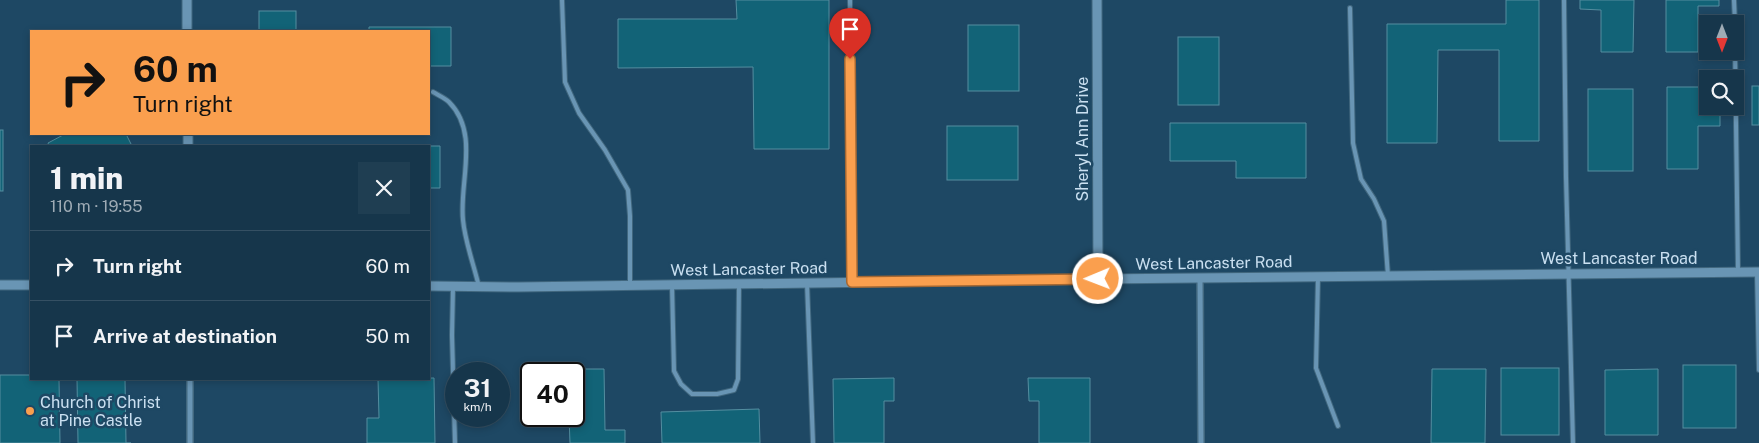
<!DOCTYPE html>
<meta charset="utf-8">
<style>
:root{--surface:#16364b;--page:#1f3e52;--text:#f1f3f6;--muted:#9eabb5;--line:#355063}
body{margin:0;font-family:"Public Sans",sans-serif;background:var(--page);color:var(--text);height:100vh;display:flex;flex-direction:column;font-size:19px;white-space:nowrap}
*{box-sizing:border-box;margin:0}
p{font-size:16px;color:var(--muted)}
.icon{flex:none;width:28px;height:28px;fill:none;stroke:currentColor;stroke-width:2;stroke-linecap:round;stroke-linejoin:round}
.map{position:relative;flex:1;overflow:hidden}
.details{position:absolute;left:30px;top:145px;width:400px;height:235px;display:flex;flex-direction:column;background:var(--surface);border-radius:0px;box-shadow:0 2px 8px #0003,0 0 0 1px var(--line)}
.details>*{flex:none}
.top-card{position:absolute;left:30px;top:30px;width:400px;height:105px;border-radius:0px;box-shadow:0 2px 8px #0003,0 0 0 1px var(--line);background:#fa9f4e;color:#111;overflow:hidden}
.needle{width:32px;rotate:180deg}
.buttons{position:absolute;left:1699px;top:15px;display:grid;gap:10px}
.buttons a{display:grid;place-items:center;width:45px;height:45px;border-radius:0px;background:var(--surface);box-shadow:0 2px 8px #0003,0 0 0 1px var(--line);font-size:25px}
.speed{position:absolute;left:445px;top:362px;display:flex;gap:10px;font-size:25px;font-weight:700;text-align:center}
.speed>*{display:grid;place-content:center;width:65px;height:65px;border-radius:50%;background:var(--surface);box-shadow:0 2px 8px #0003,0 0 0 1px var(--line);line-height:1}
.speed small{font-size:12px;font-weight:400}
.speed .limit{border:2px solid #111;border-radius:8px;background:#fff;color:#111}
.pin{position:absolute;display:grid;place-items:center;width:42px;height:42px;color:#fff;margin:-51px -21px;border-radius:50% 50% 50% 0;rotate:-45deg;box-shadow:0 0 5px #0007}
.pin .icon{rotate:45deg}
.me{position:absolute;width:55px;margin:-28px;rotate:269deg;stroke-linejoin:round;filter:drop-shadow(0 0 4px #0008)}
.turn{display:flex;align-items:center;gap:18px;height:105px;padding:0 20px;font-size:22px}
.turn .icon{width:65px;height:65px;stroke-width:2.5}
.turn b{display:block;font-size:35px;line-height:42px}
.round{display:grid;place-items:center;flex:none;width:52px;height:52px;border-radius:0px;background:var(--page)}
.head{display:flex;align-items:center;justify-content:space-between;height:85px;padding:0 20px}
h1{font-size:30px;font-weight:800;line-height:38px}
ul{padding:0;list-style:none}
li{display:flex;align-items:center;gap:15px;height:70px;padding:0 20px;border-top:1px solid var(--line)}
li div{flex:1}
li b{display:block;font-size:19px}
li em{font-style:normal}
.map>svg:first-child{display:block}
</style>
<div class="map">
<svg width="1759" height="443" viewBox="0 0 1759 443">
<rect width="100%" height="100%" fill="#1e4864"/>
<g fill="#126377" stroke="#548ea0">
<path d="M736 0H829V149H754L753 67 618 68V19H737Z"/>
<path d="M1506 0H1539V141H1499V50H1438L1437 143H1387V24H1506Z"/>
<path d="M1580 0H1634L1633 52H1601V10L1580 9Z"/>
<path d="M1666 0H1719V6H1698V52H1666Z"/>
<rect x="259" y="11" width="37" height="20"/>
<rect x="968" y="25" width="51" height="66"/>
<path d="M369 27H451V66H429V31H369Z"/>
<rect x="1178" y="37" width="41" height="68"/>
<rect x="1752" y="86" width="7" height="39"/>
<path d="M1667 87H1708V106H1720V126H1698V169H1667Z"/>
<rect x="1588" y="89" width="45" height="82"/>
<path d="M1170 123H1306V178H1236V161H1170Z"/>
<rect x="947" y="126" width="71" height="54"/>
<rect x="0" y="130" width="3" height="61"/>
<path d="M65 134H126L132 146H49L48 143Z"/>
<path d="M370 146H440V188H429V146Z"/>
<rect x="1683" y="365" width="53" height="63"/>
<rect x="1501" y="368" width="58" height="67"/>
<path d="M569 369H604L605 430H625V443H570L569 416H574V374H569Z"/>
<path d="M1432 369H1486L1485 443H1431Z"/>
<path d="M1658 369V435H1605V370Z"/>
<path d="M0 375H31V379H59L60 443H0Z"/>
<path d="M434 378 435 443H367V418H379L378 379Z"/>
<path d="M894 378V401H884V443H834L833 379Z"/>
<path d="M1028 378H1090V443H1039V401H1029Z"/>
<path d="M77 379H125L126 443H131H78Z"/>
<path d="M759 409 760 443H662L661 412Z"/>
</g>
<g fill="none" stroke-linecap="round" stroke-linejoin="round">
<g stroke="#41677e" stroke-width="6">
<g id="service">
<path d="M562 0 565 82 579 113 605 150 628 190 630 216V285"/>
<path d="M850 0 852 282"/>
<path d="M1564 0 1566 177 1573 443"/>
<path d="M1734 0 1735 24"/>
<path d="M1350 8 1353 143 1361 179 1374 199 1384 221 1388 276"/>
<path d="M1735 47 1738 272"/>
<path d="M433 92C438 95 445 98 449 102 480 133 459 182 463 220 465 242 474 265 479 287"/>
<path d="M1757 272 1759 370"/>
<path d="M1318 277 1316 368 1338 426"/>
<path d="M807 283 813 443"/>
<path d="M672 285 674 371 681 384 692 394H717L734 390 738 379 739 284"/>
<path d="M453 287 452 335 455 443"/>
</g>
</g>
<g stroke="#41677e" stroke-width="8">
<g id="minor">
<path d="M1200 278 1201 443"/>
<path d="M190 379V443"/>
</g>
</g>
<g stroke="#41677e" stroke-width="11">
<g id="tertiary">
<path d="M187 0V31"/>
<path d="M1097 0 1098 279"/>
<path d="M188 134V146"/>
<path d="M0 285H31"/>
<path d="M429 286 519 287 1098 279 1759 272"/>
</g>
</g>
<use href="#service" stroke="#6995b4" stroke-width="4"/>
<use href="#minor" stroke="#6995b4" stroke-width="5"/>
<use href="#tertiary" stroke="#6995b4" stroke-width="9"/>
</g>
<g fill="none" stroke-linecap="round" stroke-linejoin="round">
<g stroke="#a26733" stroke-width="12">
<path id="route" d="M850 59 852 282 1098 279"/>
</g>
<use href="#route" stroke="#fa9f4e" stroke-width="9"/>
</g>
<circle fill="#fa9f4e" stroke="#1e4864" stroke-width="2" cx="30" cy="411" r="5"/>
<g text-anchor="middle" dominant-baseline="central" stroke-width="5" stroke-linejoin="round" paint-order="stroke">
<g font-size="16" fill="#cae0f1" stroke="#1e4864">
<text transform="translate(1082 139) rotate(-90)">Sheryl Ann Drive</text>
<text x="1619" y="258">West Lancaster Road</text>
<text transform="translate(1214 263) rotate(-1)">West Lancaster Road</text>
<text transform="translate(749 269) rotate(-1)">West Lancaster Road</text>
</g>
<g font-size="16" fill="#cae0f1" stroke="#1e4864" text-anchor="start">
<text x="40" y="402">Church of Christ<tspan x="40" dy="18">at Pine Castle</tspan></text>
</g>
</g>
</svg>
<div class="buttons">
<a><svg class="needle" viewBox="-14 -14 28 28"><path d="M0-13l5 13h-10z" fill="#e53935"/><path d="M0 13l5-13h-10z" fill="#9eabb5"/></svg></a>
<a><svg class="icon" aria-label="search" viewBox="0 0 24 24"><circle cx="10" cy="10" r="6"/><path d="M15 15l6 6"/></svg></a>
</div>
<div class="speed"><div>31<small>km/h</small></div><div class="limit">40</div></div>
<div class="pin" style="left:850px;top:59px;background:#d93025"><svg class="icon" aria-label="arrive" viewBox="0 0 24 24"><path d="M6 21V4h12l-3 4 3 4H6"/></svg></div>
<svg class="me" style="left:1098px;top:279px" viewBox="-20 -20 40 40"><circle r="17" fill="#fa9f4e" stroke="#fff" stroke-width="3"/><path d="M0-11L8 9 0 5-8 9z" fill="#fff"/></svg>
<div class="top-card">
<div class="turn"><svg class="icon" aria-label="right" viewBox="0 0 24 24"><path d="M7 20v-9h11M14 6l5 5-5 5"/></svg><div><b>60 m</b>Turn right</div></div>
</div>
<section class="details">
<div class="head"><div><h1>1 min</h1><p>110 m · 19:55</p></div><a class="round"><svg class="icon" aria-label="close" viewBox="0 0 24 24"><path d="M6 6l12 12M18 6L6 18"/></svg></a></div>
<ul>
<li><svg class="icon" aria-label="right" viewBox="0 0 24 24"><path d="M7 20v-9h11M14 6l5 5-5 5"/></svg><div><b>Turn right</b></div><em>60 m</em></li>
<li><svg class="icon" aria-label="arrive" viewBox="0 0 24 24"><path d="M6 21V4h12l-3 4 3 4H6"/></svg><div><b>Arrive at destination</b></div><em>50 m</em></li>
</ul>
</section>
</div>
